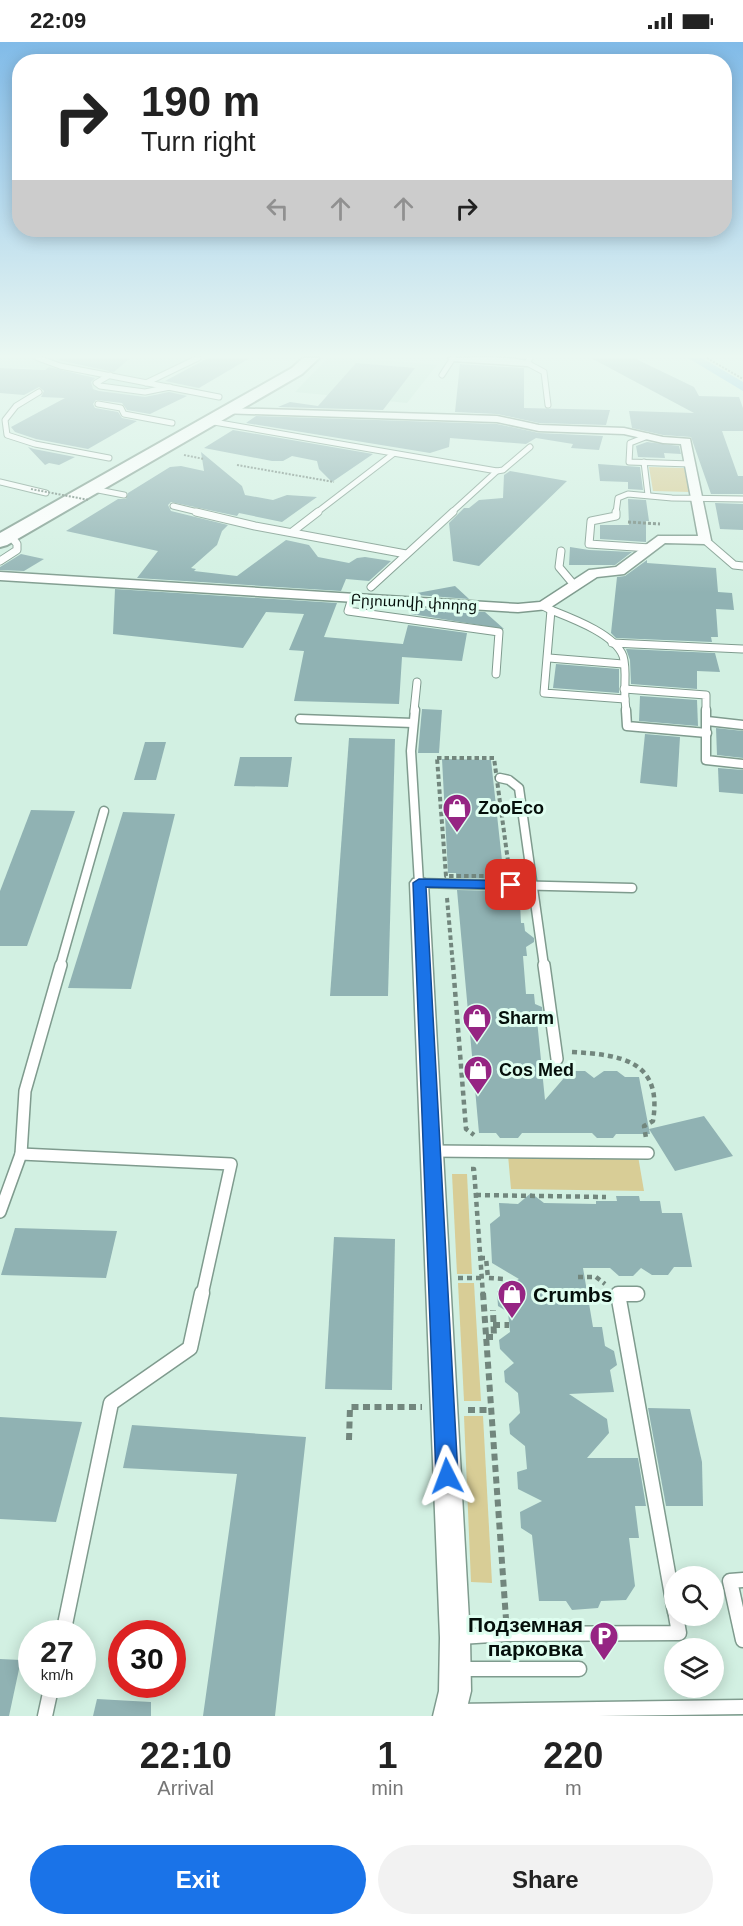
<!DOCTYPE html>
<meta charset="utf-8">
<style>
:root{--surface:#fff;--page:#f2f2f2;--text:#222;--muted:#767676;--accent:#1a73e8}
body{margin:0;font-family:Helvetica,"Noto Sans Armenian",sans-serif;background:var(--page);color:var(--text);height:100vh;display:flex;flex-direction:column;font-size:22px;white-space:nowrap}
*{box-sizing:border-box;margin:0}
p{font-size:20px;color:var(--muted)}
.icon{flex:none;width:33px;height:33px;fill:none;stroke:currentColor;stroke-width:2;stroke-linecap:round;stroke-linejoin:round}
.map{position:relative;height:1674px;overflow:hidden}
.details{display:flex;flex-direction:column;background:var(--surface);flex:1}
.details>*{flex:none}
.top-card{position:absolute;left:12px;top:12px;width:720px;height:183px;border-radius:24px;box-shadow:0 3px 15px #0003;background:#fff;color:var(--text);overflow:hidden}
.fabs{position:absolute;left:664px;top:1524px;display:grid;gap:12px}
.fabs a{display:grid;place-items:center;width:60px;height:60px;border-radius:50%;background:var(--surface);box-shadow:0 3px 15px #0003;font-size:30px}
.speed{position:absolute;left:18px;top:1578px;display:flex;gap:12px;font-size:30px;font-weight:700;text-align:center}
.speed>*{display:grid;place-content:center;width:78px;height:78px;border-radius:50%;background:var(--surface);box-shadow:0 3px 15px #0003;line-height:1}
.speed small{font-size:15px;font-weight:400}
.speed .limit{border:9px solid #d22;background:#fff;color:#111}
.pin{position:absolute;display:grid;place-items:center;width:51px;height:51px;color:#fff;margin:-26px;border-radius:12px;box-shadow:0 3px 9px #0006}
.me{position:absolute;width:66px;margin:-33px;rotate:357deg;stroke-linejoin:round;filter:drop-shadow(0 0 4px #0008)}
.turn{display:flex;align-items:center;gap:21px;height:126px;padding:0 30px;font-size:27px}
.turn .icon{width:78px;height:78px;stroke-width:2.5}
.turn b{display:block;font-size:42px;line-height:51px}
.lanes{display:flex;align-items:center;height:57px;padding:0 30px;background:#0003;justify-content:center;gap:30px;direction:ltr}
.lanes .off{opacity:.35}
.eta{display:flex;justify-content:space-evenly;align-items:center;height:102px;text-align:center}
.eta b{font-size:36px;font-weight:800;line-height:42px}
.button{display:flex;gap:12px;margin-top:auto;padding:12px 30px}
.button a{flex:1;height:69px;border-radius:36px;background:var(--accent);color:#fff;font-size:24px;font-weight:800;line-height:69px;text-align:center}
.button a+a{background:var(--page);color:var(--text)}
.status{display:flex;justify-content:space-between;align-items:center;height:42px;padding:0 30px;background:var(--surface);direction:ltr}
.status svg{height:16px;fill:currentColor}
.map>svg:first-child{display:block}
</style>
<div class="status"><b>22:09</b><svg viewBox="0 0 49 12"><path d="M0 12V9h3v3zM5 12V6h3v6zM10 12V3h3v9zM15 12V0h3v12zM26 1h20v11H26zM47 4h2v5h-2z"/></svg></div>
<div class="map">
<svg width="743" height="1674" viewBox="0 0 743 1674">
<rect width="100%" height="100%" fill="#d2f0e2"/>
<g fill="#bfe5d4">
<path d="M0 316H191L153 337 201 345 184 355 157 351 145 358 96 347 71 344 87 332 26 326H0Z"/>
<path d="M328 316H363L437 323 407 361 295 350Z"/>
</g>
<g fill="#d8cd96">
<path d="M649 425 684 426 690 450 653 449Z"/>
<path d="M508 1113 638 1114 644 1149 511 1147Z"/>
<path d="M452 1132H467L472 1232H457Z"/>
<path d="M458 1241H474L481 1359H464Z"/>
<path d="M464 1374H483L492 1541 471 1540Z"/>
</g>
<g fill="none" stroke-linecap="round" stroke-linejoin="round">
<path fill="#87c5e8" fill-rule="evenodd" d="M688 316H702L743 340V349Z"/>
</g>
<g fill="#90b2b3">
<path d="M60 316H130L114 330 58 318Z"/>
<path d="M208 316H250L199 346 165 339Z"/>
<path d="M591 316H634L694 345 699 354 739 355 743 366V389H722L738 434H743V452H711L691 395 663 393 632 386 629 369 694 371Z"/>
<path d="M356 321 415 326 383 368 418 369 278 365 290 360 318 364Z"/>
<path d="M460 322 524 326V366L610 368 606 383 539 381 497 372 455 370Z"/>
<path d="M49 325 95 336 91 340 93 347 99 349 145 355 169 350 187 354 150 372 127 368 122 361 96 358 93 362 95 366 118 370 122 376 137 379 88 407 36 397 15 390 11 385 65 356 41 355 44 349 39 345 24 353 0 351V326L45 328Z"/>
<path d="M256 374 497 382 539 391 603 394 599 408 571 406 573 402 536 396 526 402 450 396 449 405 430 411 246 381Z"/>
<path d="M233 388 373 412 332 440 319 427 317 419 292 414 283 419H272L204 406Z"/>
<path d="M647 400 679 404 681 412 664 411 665 416 638 415 636 404Z"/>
<path d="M28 405 34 407 75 415 59 423 49 421 45 423Z"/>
<path d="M201 410 242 444 245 453 273 458 287 453 317 455 282 480 239 471 237 474 171 460 168 463 171 469 228 483 222 489 217 503 191 526 196 527 194 529 237 534 286 498 309 503 318 515 349 521 357 516 365 515 391 519 369 539 346 537 341 549 137 536 158 509 66 489 118 457H126L128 451 170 425 181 424 204 429Z"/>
<path d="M598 422 640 425 643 448 628 447V440L600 439Z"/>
<path d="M510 429 567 439 479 524 453 519 449 481 464 466H469L479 458 503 456 504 433Z"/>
<path d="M628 457 646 458 649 479H646V500L600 497V483H629Z"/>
<path d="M715 461 743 462V488L720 487Z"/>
<path d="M570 505 589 508 632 510 615 523H569Z"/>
<path d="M21 512 44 517 24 529 0 528V525Z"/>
<path d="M647 518V521L716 526 718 550 732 551 734 568 716 567 718 595H711L712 600 616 596 611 591 617 535 625 534Z"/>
<path d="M455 544 469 557 417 553V551Z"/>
<path d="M115 547 337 561 324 595 403 602 408 583 467 591 462 619 402 615 399 662 294 659 304 609 289 608 304 572 266 570 243 606 113 592Z"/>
<path d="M413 566 485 570 504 587 411 572Z"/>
<path d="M626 607 715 611 720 630 697 629V647L631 642 630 618Z"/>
<path d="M556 622 619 627V651L553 646Z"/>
<path d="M640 654 697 658 698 684 639 679Z"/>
<path d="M422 667 442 668 439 711H418Z"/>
<path d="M716 686 743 689V716L717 713Z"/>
<path d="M645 692 680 695 677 745 640 741Z"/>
<path d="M349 696 395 697 388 954H330Z"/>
<path d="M145 700H166L156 738H134Z"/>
<path d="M240 715H292L288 745 234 744Z"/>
<path d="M442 717 491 718 504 837 456 836V831H448Z"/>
<path d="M718 726 743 728V752L719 750Z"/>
<path d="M31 768 75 769 27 904H0V849Z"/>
<path d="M123 770 175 772 131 947 68 946Z"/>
<path d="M457 848 506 849 507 861H520L521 881H524L525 889 534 896V900L526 905 527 914H523L526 952H534L535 962 542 965 543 976 537 978 545 1058 570 1029H585L594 1036 604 1029H617L625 1035H639L649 1087 704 1074 733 1114 675 1129 649 1087 650 1092H616L613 1096H597L592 1091H522L518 1096H500L496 1091H479Z"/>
<path d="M531 1151 544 1161 596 1162V1159H617L616 1154H639L640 1159H660L662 1171H682L692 1225H674L668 1233H652L641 1226 633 1234H619L610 1226H583L593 1285H602L605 1304 614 1309 617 1323 610 1328 614 1350 569 1352 607 1377 609 1391 587 1416H638L646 1464H635L639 1496H629L635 1544 626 1558 601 1559 598 1566 572 1568 566 1559H539L532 1493 521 1486 520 1470 542 1459 518 1447 517 1430 527 1427 525 1404 510 1392 509 1382 520 1371 518 1351 505 1340 504 1329 514 1321 500 1307 499 1298 510 1290 508 1270 498 1264 497 1249 519 1237 492 1221 490 1182 500 1174 499 1161 518 1162Z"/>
<path d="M15 1186 117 1189 106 1236 1 1233Z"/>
<path d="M334 1195 395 1197 392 1348 325 1347Z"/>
<path d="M648 1366 690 1367 702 1420 703 1464H666Z"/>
<path d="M0 1375 82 1380 56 1480 0 1477Z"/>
<path d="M132 1383 306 1395 275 1674H203L237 1432 123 1426Z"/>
<path d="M0 1617 21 1618 9 1674H0Z"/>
<path d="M97 1657 151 1660V1674H93Z"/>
</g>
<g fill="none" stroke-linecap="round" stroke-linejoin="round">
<g stroke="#7f9b8e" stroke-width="7">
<g id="lane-far4">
<path d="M38 316 60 324 219 355"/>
<path d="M530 316 527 321 544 330 548 363"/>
<path d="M110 333 96 341 100 344 145 350 170 345"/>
<path d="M442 333 453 316"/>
<path d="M146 341 198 316"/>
<path d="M39 350 16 364 5 378 7 393 35 402 109 416"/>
<path d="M98 362 121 366 124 372 172 381"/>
<path d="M208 379 497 429"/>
<path d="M648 394 630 401 629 420 691 422"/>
<path d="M644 420 648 453"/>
<path d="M0 440 46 451"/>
<path d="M93 447 124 453"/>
<path d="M173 464 202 471"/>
<path d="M316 471 393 412"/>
<path d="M451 471 497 429 503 428 530 405"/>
<path d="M616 471 618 456 628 452 672 456 743 457"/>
</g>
</g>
<g stroke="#7f9b8e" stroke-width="9">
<g id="lane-far3">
<path d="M196 470 255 484 406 512"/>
<path d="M616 470V474L591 479 589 502 650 506"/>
<path d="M292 490 318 470"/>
<path d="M705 498 734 523 743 524"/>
<path d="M561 509 559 525 575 544"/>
<path d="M0 519 17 508V502L10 493"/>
<path d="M371 545 453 470"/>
<path d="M352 556 348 569 499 590 496 632"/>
<path d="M543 564 551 568"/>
<path d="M551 568C571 576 615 592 623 614 627 627 624 643 625 657L544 651Z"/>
<path d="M612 601 742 607"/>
<path d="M549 616 623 622"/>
<path d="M624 647 706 653V669"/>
<path d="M625 657 626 669"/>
<path d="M414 669 417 640"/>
</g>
</g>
<g stroke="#7f9b8e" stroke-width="11">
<g id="lane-far2">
<path d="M415 668 411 709 419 841 632 846"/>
<path d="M626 668 627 684 707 691"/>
<path d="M706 668V718L743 722"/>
<path d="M300 677 413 681"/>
<path d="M707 679 743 683"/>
<path d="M500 736 509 738 519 746 544 924"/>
<path d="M60 924 104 769"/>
</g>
</g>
<g stroke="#7f9b8e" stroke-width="14">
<g id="lane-far1">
<path d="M544 923 557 1017"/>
<path d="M432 1109 648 1111"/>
<path d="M21 1112 25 1049 61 923"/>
<path d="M0 1170 21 1112 231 1122 202 1253"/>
<path d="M618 1253 637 1252"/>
</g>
</g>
<g stroke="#7f9b8e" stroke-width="17">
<g id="lane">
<path d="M637 1252H618L675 1570"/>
<path d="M743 1538 730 1539 743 1598"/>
<path d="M63 1592 111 1361 190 1306 202 1251"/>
<path d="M460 1595 507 1592 679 1591 676 1574"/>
<path d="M460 1627H579"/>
<path d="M454 1669 743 1665"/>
<path d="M45 1674 52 1642"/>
</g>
</g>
<g stroke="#7f9b8e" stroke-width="3">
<g id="street">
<path d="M448 316C465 316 519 313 532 321L527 324 452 319Z"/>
<path d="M225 366 497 374 539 383 624 386 663 395 690 397 711 498 705 502 665 501 624 532 597 535 548 567 518 570 0 538V530L518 562 540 560 589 528 616 525 658 494H698L681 402 663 401 624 392 539 389 497 380 221 371 220 369Z"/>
<path d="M419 836 425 837 428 841 470 1596 471 1649 465 1674H433L439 1649 440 1596 410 841 413 837Z"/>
</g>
</g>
<g stroke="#7f9b8e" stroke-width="4">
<path id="primary" d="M303 316H319L302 332 7 503 0 505V491L292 326Z"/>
</g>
<g stroke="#72867d" stroke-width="2" stroke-dasharray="2 1.5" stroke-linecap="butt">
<path d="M707 316 743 337"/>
<path d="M184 413 204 417"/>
<path d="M237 423 334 440"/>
</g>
<path stroke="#72867d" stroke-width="3" stroke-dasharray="3 2" stroke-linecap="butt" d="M628 480 660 482"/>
<g stroke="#72867d" stroke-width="4" stroke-dasharray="4.5 3" stroke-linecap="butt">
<path d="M437 716H494L510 834H446Z"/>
<path d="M447 856 453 924"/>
</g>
<g stroke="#72867d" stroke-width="4.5" stroke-dasharray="5 4" stroke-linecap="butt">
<path d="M453 923 466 1087 474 1093"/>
<path d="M572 1010C619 1013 663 1017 653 1079L644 1084 646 1096"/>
<path d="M471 1127H474L483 1253"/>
<path d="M476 1153 606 1155"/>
<path d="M480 1216H486L488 1236 504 1237"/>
<path d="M578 1235H596L605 1242"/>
<path d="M458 1236H481"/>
</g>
<g stroke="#72867d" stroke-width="6" stroke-dasharray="7 4.5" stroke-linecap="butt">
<path d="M483 1251 506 1577"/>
<path d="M493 1283H509"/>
<path d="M486 1295H494L493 1268"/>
<path d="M468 1368H491"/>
<path d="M349 1398 350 1365H422"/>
</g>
<use href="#lane-far4" stroke="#fff" stroke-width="5"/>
<use href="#lane-far3" stroke="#fff" stroke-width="7"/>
<use href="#lane-far2" stroke="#fff" stroke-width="8"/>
<use href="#lane-far1" stroke="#fff" stroke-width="11"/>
<use href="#lane" stroke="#fff" stroke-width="14"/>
<use href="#street" fill="#fff" fill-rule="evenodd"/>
<use href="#primary" fill="#fff" fill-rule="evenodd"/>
<path stroke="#72867d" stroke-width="2" stroke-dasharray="2 1.5" stroke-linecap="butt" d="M31 447 89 458"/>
</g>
<linearGradient id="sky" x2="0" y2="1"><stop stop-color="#81bbe8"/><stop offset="0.57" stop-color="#ebf8f2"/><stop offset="1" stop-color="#ebf8f2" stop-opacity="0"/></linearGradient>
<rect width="743" height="551" fill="url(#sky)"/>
<path fill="#1a73e8" stroke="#114b97" stroke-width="1.5" d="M419 837 511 839 518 843 511 847 426 845 458 1434 454 1441 447 1444 439 1441 436 1434 413 841Z"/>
<defs>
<g id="shop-pin" transform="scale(1.5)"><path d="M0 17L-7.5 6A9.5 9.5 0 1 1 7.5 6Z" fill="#962583" stroke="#dffef0"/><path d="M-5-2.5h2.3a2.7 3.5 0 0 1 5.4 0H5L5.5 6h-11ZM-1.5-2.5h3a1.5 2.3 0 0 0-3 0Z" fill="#fff"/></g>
<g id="parking-pin" transform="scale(1.5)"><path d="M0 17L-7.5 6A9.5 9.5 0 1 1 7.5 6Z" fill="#962583" stroke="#dffef0"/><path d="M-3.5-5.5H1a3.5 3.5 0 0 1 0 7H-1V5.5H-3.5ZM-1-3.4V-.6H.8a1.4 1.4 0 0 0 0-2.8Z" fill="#fff"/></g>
</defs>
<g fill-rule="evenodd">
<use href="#shop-pin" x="457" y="766"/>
<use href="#shop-pin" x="477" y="976"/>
<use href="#shop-pin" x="478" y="1028"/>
<use href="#shop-pin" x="512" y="1252"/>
<use href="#parking-pin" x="604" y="1594"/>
</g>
<g text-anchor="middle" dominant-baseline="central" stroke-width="6" stroke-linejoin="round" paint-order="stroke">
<g font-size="15" fill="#050f0b" stroke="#dffef0">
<text transform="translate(414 560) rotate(3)">Բրյուսովի փողոց</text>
</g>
<g font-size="18" font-weight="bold" fill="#050f0b" stroke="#dffef0" text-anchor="start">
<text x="478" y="766">ZooEco</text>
<text x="498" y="976">Sharm</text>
<text x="499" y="1028">Cos Med</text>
</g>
<g font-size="21" font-weight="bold" fill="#050f0b" stroke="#dffef0" text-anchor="start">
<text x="533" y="1252">Crumbs</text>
<text x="583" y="1582" text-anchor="end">Подземная<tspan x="583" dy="24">парковка</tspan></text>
</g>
</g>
</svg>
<div class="fabs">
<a><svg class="icon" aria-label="search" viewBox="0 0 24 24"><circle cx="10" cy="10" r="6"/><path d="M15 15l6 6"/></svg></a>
<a><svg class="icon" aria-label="layers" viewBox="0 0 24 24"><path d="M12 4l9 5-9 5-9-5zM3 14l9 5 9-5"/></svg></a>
</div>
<div class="speed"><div>27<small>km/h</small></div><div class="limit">30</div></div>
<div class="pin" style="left:511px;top:843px;background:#d93025"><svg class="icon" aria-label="arrive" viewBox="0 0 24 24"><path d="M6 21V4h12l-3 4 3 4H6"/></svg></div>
<svg class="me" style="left:447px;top:1434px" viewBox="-20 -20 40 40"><path d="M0-17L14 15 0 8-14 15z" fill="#1a73e8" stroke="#fff" stroke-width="4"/></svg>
<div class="top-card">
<div class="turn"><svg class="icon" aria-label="right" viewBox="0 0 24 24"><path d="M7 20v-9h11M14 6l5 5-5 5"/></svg><div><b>190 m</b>Turn right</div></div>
<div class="lanes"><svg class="icon off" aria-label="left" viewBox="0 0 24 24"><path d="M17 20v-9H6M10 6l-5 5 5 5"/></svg><svg class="icon off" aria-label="ahead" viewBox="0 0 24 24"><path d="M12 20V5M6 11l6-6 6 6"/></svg><svg class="icon off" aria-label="ahead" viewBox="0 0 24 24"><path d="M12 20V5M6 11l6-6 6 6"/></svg><svg class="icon" aria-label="right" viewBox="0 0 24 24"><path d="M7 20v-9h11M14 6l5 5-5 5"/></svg></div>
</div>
</div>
<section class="details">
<div class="eta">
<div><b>22:10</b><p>Arrival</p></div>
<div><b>1</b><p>min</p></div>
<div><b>220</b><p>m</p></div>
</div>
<div class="button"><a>Exit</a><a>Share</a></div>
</section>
